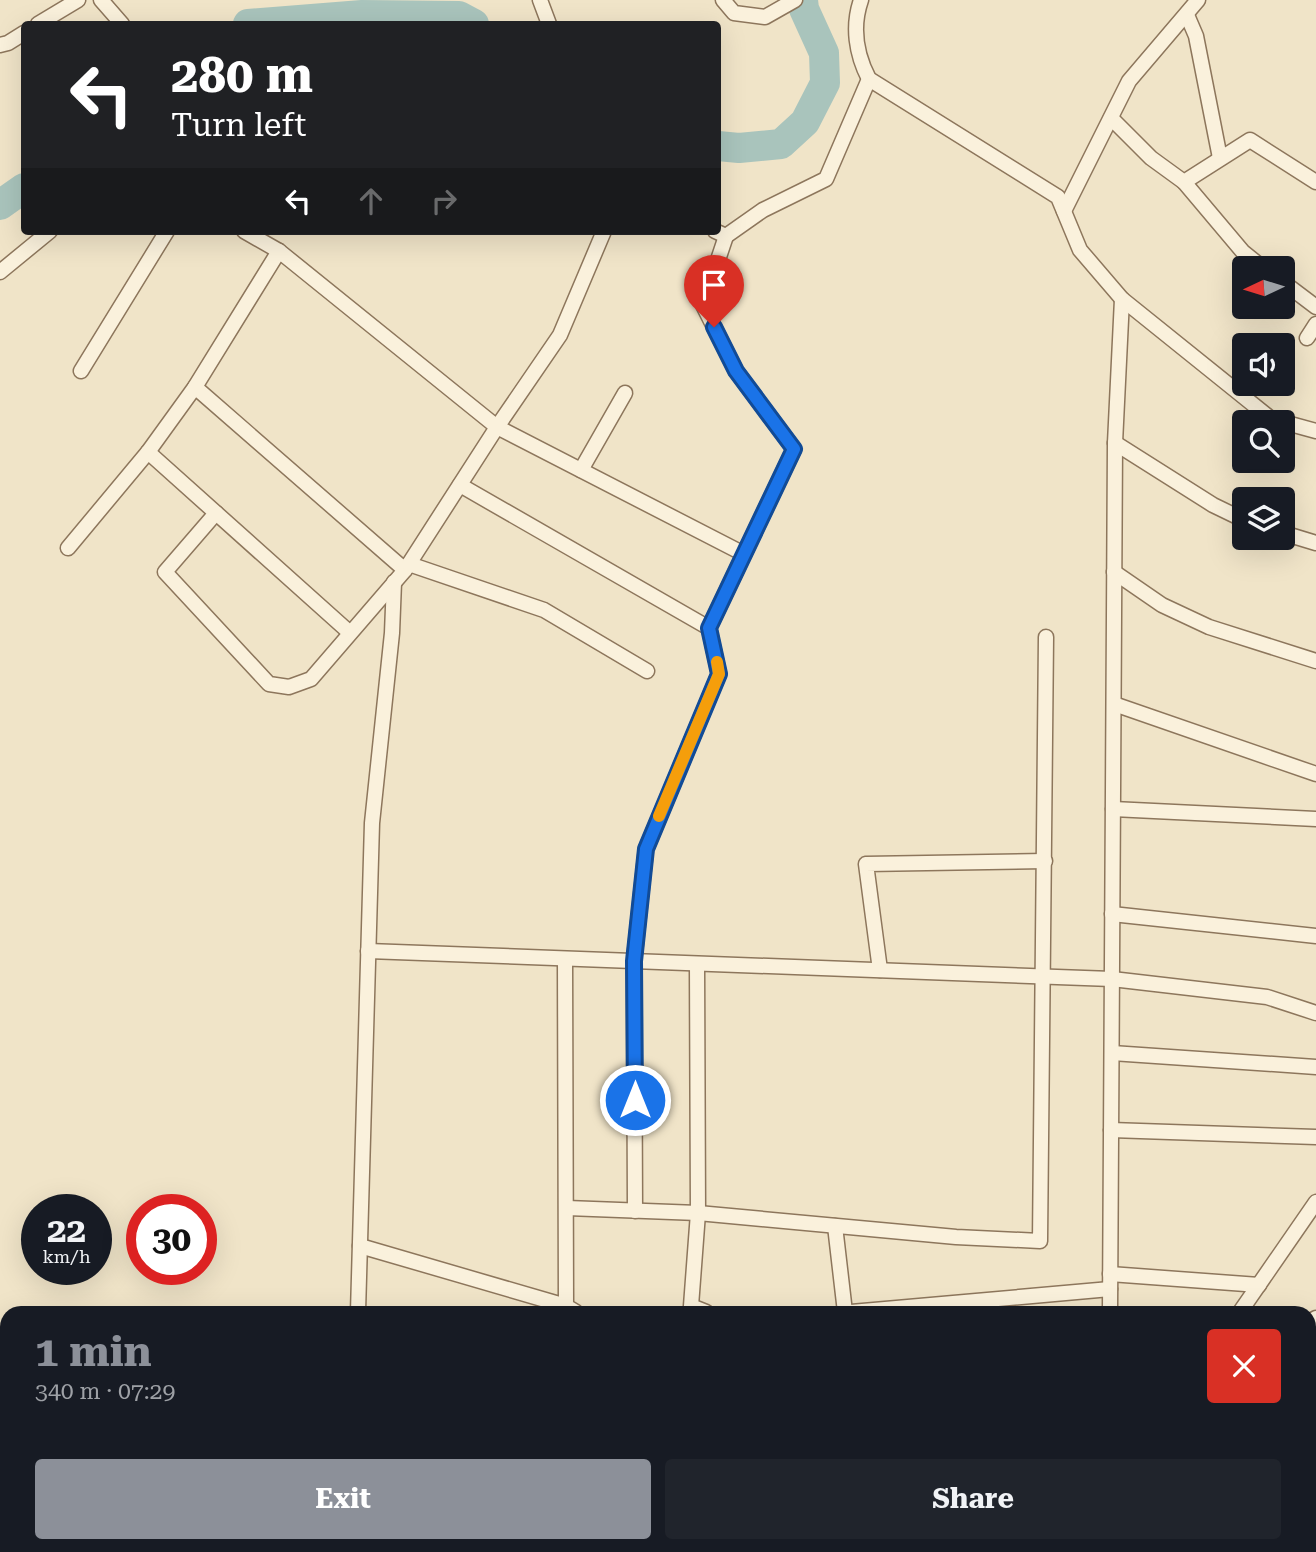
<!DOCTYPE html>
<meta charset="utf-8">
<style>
:root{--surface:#171b24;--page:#20242c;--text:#f1f3f6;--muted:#9ea1a6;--accent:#8c9099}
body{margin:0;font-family:"Roboto Serif",serif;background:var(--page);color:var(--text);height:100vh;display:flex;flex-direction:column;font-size:26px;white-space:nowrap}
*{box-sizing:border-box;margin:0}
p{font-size:23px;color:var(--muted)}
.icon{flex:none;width:38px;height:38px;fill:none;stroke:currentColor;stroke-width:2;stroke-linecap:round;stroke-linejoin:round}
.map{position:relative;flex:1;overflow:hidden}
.sheet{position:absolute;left:0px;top:1306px;width:1316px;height:247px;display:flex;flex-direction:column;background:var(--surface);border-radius:21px 21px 0 0;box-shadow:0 7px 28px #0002}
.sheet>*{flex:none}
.banner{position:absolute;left:21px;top:21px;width:700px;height:214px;border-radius:7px;box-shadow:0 7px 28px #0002;background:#202124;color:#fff;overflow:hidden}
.needle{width:46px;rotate:266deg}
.controls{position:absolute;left:1232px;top:256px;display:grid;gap:14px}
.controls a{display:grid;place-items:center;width:63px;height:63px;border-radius:7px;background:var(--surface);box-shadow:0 7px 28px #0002;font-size:35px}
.speed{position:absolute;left:21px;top:1194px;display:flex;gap:14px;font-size:35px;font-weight:700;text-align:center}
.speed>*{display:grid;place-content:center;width:91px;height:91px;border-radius:50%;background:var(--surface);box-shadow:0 7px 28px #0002;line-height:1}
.speed small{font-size:18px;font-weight:400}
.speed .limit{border:10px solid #d22;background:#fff;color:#111}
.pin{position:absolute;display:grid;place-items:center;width:60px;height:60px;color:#fff;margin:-72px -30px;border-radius:50% 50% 50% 0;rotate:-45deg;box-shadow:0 0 7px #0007}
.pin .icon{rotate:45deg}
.me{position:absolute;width:77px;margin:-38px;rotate:0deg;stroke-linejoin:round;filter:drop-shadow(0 0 5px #0008)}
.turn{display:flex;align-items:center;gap:24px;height:147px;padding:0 35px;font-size:32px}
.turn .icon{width:91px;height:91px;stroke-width:2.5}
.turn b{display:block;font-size:49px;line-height:60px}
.lanes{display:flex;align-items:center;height:66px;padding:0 35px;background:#0003;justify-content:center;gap:35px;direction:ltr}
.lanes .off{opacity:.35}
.round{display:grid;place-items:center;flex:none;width:74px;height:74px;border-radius:7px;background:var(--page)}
.overview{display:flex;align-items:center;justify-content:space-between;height:119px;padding:0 35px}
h1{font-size:42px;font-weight:700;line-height:52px;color:var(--accent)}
.action{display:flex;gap:14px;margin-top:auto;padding:14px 35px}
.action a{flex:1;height:80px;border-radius:7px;background:var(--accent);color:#fff;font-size:28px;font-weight:700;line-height:80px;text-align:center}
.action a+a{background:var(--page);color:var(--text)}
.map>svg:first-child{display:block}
</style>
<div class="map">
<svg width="1316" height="1552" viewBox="0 0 1316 1552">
<rect width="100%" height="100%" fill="#f0e4c8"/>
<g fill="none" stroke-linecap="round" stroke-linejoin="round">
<g stroke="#a9c4bc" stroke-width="30">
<path d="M248 24 362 15 459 16 474 24"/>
<path d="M718 146 739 148 781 144 805 122 825 83 824 53 804 9 803 0"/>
<path d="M0 205 24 188"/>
</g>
<g stroke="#8d765c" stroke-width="17">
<g id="minor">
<path d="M101 0 122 24"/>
<path d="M540 0 549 24"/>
<path d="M723 0 734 13 765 17 795 0"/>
<path d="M861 0C852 26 856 54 869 79L1058 197 1080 250 1122 299 1270 418 1281 422"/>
<path d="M1187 15 1196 36 1220 158"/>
<path d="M38 24 78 0"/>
<path d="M0 45 8 43 24 33"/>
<path d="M1111 118 1151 158 1184 182 1250 140 1316 182"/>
<path d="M1184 182 1243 252 1263 268"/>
<path d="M1064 211 1129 81 1198 0"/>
<path d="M244 231 279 251 497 427 744 554"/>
<path d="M715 231 726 236 763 210 826 179 869 79"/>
<path d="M0 272 50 231"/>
<path d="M1283 282 1316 307"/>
<path d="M1307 338 1316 324"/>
<path d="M81 371 167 231"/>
<path d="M195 387 405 570"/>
<path d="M1283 422 1316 431"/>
<path d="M1115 443 1213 505 1244 520"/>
<path d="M148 452 349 632"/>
<path d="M581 470 625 393"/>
<path d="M460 485 709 628 794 449 736 371 703 305 726 236"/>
<path d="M216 513 165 572 269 684 289 687 311 679 405 570 497 427 560 335 604 231"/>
<path d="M1283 533 1316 543"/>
<path d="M68 548 148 452 195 387 279 251"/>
<path d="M409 564 544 610 647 671"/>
<path d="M1114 572 1162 605 1209 627 1316 661"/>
<path d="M1114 704 1316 774"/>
<path d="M1113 809 1316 819"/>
<path d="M1112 914 1316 936"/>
<path d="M368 951 1112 979 1267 997 1316 1013"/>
<path d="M565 959 566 1306 576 1312"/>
<path d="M697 964 698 1213 691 1306 706 1312"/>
<path d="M880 970 866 864 1045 861"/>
<path d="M1112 1053 1316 1067"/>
<path d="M1111 1130 1316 1137"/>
<path d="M567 1208 698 1213 956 1237 1040 1241 1046 637"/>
<path d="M635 1211 634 961 646 849 719 674 709 628"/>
<path d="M835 1226 845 1312"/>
<path d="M360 1246 566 1306"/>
<path d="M1110 1274 1259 1285"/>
<path d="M358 1312 372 823 392 633 394 582"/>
<path d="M851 1312 1110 1289"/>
<path d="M1110 1312 1115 443 1122 299"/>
<path d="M1240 1312 1316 1202"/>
<path d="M1309 1322 1316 1318"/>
<path d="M330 1545 333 1552"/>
<path d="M1294 1545 1296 1552"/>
<path d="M1074 1552 1076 1545"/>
</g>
</g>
<g stroke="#6f573f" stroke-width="22">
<g id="secondary">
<path d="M0 1460 7 1462"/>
<path d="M193 1545 202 1552"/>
</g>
</g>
<use href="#minor" stroke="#faf1dc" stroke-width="14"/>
<use href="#secondary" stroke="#faf1dc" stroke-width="19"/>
</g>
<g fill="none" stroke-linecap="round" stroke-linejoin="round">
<g stroke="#114b97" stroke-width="18">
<path id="route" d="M635 1100 634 961 646 849 719 674 709 628 794 449 736 371 714 327"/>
</g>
<use href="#route" stroke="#1a73e8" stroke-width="12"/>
<path stroke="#f59e0b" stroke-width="12" d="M659 816 719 674 717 662"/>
</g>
</svg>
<div class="controls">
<a><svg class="needle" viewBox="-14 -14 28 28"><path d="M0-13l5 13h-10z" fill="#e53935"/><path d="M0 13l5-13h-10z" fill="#9ea1a6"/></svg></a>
<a><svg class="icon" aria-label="sound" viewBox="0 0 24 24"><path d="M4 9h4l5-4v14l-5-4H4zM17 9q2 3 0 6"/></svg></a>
<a><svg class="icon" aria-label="search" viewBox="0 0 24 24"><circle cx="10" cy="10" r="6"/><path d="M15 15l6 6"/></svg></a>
<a><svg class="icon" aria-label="layers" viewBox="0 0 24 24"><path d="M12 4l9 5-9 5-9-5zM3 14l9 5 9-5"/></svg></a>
</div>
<div class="speed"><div>22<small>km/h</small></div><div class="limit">30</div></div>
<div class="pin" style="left:714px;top:327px;background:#d93025"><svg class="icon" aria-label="arrive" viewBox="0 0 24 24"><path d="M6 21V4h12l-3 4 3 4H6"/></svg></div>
<svg class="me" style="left:635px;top:1100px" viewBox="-20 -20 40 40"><circle r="17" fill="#1a73e8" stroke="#fff" stroke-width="3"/><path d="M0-11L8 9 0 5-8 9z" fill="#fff"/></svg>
<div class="banner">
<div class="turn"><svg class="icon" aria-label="left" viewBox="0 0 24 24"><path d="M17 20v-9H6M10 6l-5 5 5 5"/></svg><div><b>280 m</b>Turn left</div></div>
<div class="lanes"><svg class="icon" aria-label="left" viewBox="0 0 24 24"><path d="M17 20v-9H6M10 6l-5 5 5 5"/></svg><svg class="icon off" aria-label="ahead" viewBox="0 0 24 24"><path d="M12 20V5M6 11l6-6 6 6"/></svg><svg class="icon off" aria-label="right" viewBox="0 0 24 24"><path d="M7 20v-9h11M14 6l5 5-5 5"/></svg></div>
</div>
<section class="sheet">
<div class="overview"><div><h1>1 min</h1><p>340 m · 07:29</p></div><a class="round" style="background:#d93025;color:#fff"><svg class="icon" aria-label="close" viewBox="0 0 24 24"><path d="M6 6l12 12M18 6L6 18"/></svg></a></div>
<div class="action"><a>Exit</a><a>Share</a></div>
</section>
</div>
